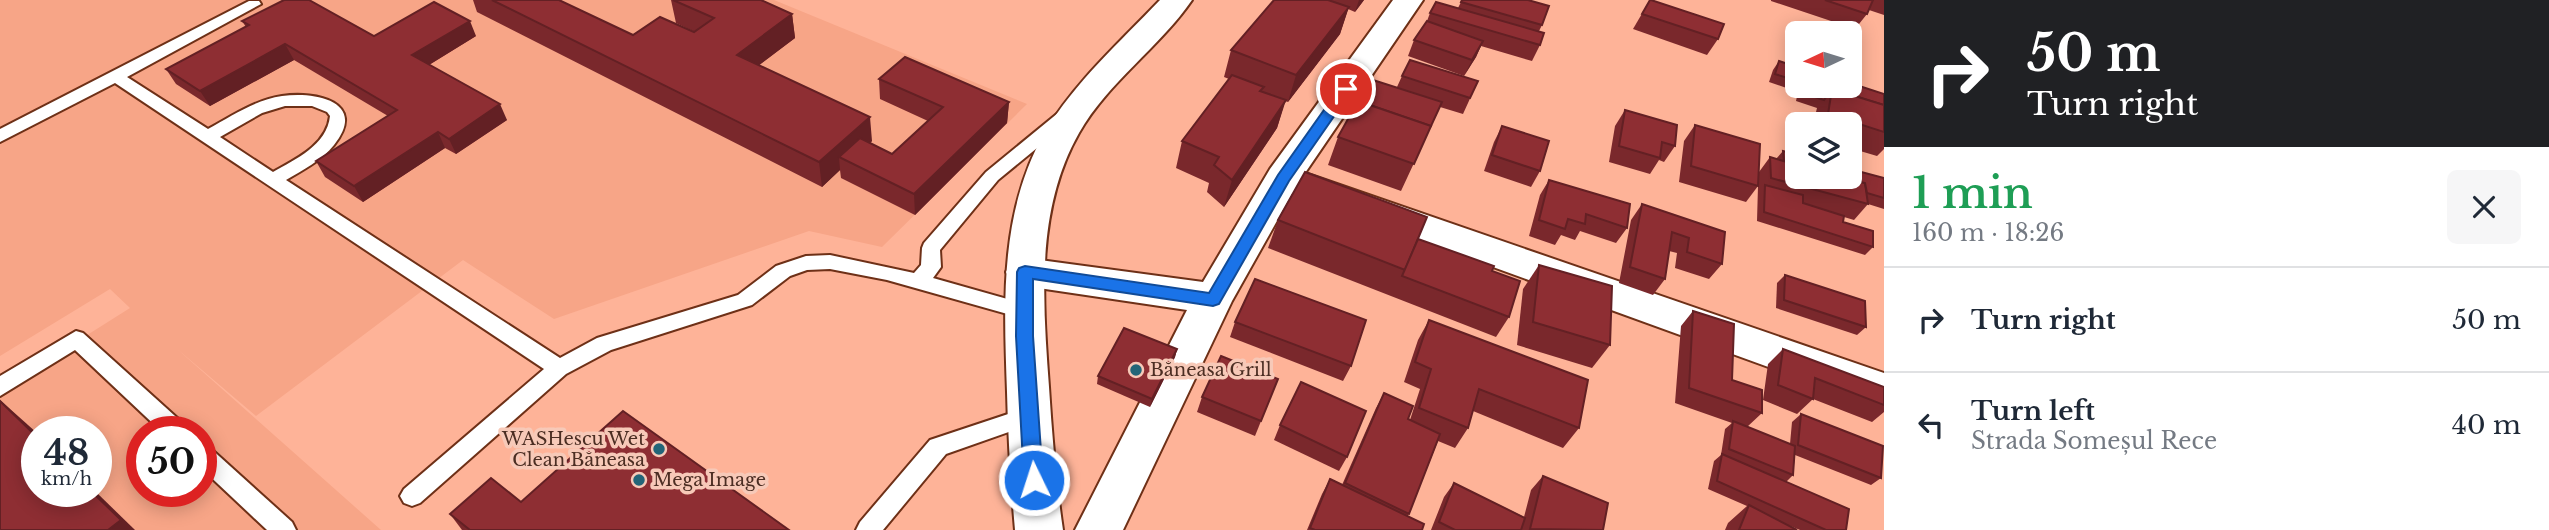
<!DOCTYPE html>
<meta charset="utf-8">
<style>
:root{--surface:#fff;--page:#f6f6f7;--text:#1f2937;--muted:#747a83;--line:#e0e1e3}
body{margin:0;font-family:"Libre Baskerville",serif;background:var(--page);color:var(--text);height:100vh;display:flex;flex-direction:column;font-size:26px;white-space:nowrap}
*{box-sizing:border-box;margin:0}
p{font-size:23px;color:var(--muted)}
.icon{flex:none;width:38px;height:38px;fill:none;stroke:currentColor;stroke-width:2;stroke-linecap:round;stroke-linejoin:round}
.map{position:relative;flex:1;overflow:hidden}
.details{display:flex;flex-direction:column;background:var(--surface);width:665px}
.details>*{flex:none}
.guide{background:#202124;color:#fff;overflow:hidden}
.needle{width:46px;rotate:266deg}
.fabs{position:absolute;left:1785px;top:21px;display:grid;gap:14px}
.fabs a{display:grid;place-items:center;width:77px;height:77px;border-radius:10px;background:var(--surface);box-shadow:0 4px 18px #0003;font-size:35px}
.speed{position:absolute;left:21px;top:416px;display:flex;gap:14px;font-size:35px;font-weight:700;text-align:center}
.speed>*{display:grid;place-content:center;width:91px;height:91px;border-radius:50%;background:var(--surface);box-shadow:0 4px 18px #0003;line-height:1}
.speed small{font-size:18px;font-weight:400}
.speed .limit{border:10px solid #d22;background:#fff;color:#111}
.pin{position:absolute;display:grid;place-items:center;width:60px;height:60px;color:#fff;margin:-30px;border:4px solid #fff;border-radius:50%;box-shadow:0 2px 7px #0007}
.me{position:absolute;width:77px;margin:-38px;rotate:356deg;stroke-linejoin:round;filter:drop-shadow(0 0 5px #0008)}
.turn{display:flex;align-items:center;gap:24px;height:147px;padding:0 28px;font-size:32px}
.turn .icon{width:91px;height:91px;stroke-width:2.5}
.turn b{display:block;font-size:49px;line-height:60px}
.round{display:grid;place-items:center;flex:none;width:74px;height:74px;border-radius:10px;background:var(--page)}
.overview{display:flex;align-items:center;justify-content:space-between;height:119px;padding:0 28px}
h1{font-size:42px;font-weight:600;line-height:52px;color:#1e9e55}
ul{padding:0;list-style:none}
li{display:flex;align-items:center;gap:21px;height:105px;padding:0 28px;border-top:2px solid var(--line)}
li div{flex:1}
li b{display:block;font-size:26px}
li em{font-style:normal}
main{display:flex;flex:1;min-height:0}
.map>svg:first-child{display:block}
</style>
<main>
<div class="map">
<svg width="1884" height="530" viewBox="0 0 1884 530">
<rect width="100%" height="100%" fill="#feb398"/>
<path fill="#f7a587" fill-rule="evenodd" d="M0 0H774L1027 104 882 247 809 231 554 319 463 260 256 416 176 348 381 530H0V390L130 308 110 289 0 356ZM37 432H96V492H37ZM142 432H201V492H142Z"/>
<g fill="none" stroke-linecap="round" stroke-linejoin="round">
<g stroke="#6e3017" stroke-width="4">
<g id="lane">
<path d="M249 1H259L261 4 127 77 208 129C232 116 255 100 282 96 316 91 368 102 334 145 322 160 303 170 286 180L560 358 597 338 738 295 776 266 806 256 830 255 914 273 921 265 922 248 924 243 986 172 1058 113H1070L1072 117 1070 121 998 180 940 250 941 267 933 278 1032 306 1035 311 1032 316 1025 319 887 280 830 269 807 270 790 276 752 305 611 350 566 374 420 503 412 506 404 503 400 496 404 489 544 369 115 83 0 142V129ZM285 106H312L327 112 330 116C327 145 296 159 273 172L220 137 262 113Z"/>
<path d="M76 331 83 333 185 425 188 432H162L75 350 0 396V376Z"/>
<path d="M1029 407 1037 410 1040 416 1037 422 946 454 883 530H856L860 522 930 440Z"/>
<path d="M201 444 209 447 292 522 296 530H267L201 468Z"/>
</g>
</g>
<g stroke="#6e3017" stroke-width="4">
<path id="street" d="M1393 0H1423L1305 173 1884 373V409L1292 194 1232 301 1123 530H1075L1187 310 1025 286 1011 282 1006 272 1011 262 1025 258 1203 282 1270 169Z"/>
</g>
<g stroke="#6e3017" stroke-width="4">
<path id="secondary" d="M1160 0H1192C1159 48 1108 82 1079 133 1035 210 1043 303 1049 387 1052 435 1056 483 1063 530H1015C1011 484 1008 438 1007 392 1004 303 999 212 1045 132 1075 82 1120 42 1160 0Z"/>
</g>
<use href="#lane" fill="#fff" fill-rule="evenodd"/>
<use href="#street" fill="#fff" fill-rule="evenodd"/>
<use href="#secondary" fill="#fff" fill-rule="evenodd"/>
</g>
<g fill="#7a282c">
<path d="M473 0H559L633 35 695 32 676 23 671 0H761L792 14 795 38 759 65 872 141 870 143 892 154 928 121 880 99 879 79 1009 102 1007 123 915 215 841 178 840 170 822 187 477 12Z"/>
<path d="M1274 0H1364L1355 12 1348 9 1340 34 1288 102 1285 101 1277 128 1224 207 1207 192 1209 183 1176 168 1182 141 1229 79 1224 77 1231 50Z"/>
<path d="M1462 0 1542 25 1539 31 1540 45 1532 61 1481 46 1476 57 1464 76 1408 56 1414 40 1427 21 1430 13 1458 8Z"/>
<path d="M1650 0 1718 39 1707 55 1633 29Z"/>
<path d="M1771 0H1884V15L1869 10 1867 14 1855 29 1771 1Z"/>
<path d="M242 21 374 36H476L429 65 507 120 456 154 445 148 363 202 325 177 316 161 388 116 294 60 210 106 176 84 166 69 246 27Z"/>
<path d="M1779 61 1797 67V86H1850L1884 94V149L1877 156 1850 148V124H1813L1817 108 1796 101 1798 92 1769 82 1773 70Z"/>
<path d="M1402 76 1478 81 1463 114 1440 107 1401 191 1328 165 1338 137 1397 87Z"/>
<path d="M1625 110 1675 146 1664 162 1659 160 1650 174 1609 162 1615 126Z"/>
<path d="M1695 125 1759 172 1770 157 1776 159 1783 151 1884 178V209L1868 204 1854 220 1844 217 1843 222 1873 247 1865 255 1757 221 1758 186 1746 202 1679 182 1684 141Z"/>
<path d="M1502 126 1540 171 1531 187 1484 171 1494 142Z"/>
<path d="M1549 180 1627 228 1616 243 1580 231 1575 240 1561 235 1555 245 1529 236 1540 195Z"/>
<path d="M1642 204 1725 232 1722 264 1709 279 1675 268 1677 253 1669 251 1665 279 1653 295 1619 283 1631 220Z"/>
<path d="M1278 220 1418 239 1492 271 1509 317 1496 337 1268 248Z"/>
<path d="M1539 265 1610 345 1592 368 1517 345 1523 289Z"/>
<path d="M1785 275 1866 327 1857 335 1776 308 1777 283Z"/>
<path d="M1693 311 1732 380 1762 413 1747 427 1790 444 1792 422 1801 414 1881 478 1871 485 1795 455 1793 475 1786 482 1846 530H1800L1781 522 1797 530H1725L1728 523 1747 506 1708 489 1714 461 1721 455 1725 429 1732 423 1675 403 1681 326Z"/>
<path d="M1429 320 1579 428 1563 448 1473 411 1468 428 1455 448 1438 441 1408 516 1422 530H1307L1322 494 1330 479 1342 485 1376 408 1384 393 1410 420 1420 389 1404 382 1418 340Z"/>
<path d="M1235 322 1351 366 1343 381 1230 337Z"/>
<path d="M1177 349 1175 357 1150 407 1097 384 1098 376Z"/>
<path d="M1783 349 1884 387V412L1872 422 1813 399 1797 414 1763 400 1768 364Z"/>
<path d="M1278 379 1255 436 1197 412 1202 397Z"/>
<path d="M1280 425 1347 457 1339 471 1274 440Z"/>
<path d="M1543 476 1603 530H1431L1444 497 1454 483 1524 517 1531 490Z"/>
<path d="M521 502 789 530H462L450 514Z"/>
</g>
<g fill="#632024">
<path d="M1359 0H1364L1355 12Z"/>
<path d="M1349 7 1340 34 1288 102 1296 75Z"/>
<path d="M792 14 795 38 741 79 737 55Z"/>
<path d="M470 21 476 36 419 71 412 55Z"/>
<path d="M1483 41 1476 57 1464 76 1472 60Z"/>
<path d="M285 44 294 60 210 106 200 91Z"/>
<path d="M1286 100 1277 128 1224 207 1232 180Z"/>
<path d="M1009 102 1007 123 915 215 914 194Z"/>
<path d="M500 104 507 120 456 154 449 139Z"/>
<path d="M870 117 872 141 849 162 839 157 840 170 822 187 819 162Z"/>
<path d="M438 132 445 148 363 202 354 186Z"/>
<path d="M1177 349 1175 357 1150 407 1152 399Z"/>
<path d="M0 400 37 433V437L0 401Z"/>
<path d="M92 492H96L135 530H108Z"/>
</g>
<g fill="#8e2e33" stroke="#632024" stroke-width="2">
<path d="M284 0H309L374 36 434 2 470 21 412 55 500 104 449 139 438 132 354 186 316 161 397 110 285 44 200 91 166 69 249 25 242 21Z"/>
<path d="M492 0H559L633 35 660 17 694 32 714 18 673 0H761L792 14 737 55 870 117 819 162Z"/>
<path d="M1274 0H1328L1349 7 1296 75 1231 50Z"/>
<path d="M1462 0H1528L1549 6 1542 25 1461 2Z"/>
<path d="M1650 0H1651L1724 24 1718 39 1642 14Z"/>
<path d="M1825 0H1873L1867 14Z"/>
<path d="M1436 2 1544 33 1540 45 1430 13Z"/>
<path d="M1427 21 1483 41 1472 60 1414 40Z"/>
<path d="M905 57 1009 102 914 194 839 157 860 138 892 154 943 107 879 79Z"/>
<path d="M1410 60 1478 81 1470 98 1402 76Z"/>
<path d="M1779 61 1797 67V81L1775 74Z"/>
<path d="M1232 75 1264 87 1260 91 1286 100 1232 180 1214 165 1219 157 1182 141Z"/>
<path d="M1373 80 1442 102 1431 126 1361 102Z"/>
<path d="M1850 83 1884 94V105L1832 89 1824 100 1803 93 1804 86H1850Z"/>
<path d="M1832 89 1884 105V132L1828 114Z"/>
<path d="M1358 101 1431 126 1414 164 1338 137Z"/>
<path d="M1625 110 1677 125 1675 146 1662 142 1660 158 1619 146Z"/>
<path d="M1695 125 1760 144 1758 186 1691 166Z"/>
<path d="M1502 126 1549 141 1540 171 1492 155Z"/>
<path d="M1783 151 1797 155V165L1784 161Z"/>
<path d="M1770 157 1797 165V177H1841L1865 183 1868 204 1771 178Z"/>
<path d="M1850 169 1884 178V198L1867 193 1865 183 1841 177H1850Z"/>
<path d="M1305 172 1427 217 1405 270 1278 220Z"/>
<path d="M1549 180 1630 204 1627 228 1586 214 1585 224 1568 219 1565 229 1539 220Z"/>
<path d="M1765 185 1803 195V203L1844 216 1843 222 1873 231V247L1764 212Z"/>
<path d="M1642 204 1725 232 1722 264 1687 252 1689 238 1672 232 1665 279 1630 267Z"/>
<path d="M1418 239 1494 266 1492 271 1520 281 1509 317 1402 276Z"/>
<path d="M1539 265 1612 286 1610 345 1533 322Z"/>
<path d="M1785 275 1865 301 1866 327 1784 300Z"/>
<path d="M1255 279 1366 320 1351 366 1235 322Z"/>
<path d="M1693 311 1734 324 1732 380 1762 390V413L1689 388Z"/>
<path d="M1429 320 1588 380 1579 428 1479 389 1468 428 1419 408 1431 369 1415 362Z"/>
<path d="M1124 328 1177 349 1152 399 1098 376Z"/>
<path d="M1783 349 1884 387V405L1815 378 1813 399 1778 385Z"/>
<path d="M1221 356 1278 379 1261 421 1202 397Z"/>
<path d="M1301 382 1366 411 1347 457 1280 425Z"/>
<path d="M1384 393 1413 406 1408 419 1440 434 1409 514 1345 483Z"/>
<path d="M0 401 37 437V492H92L121 520 108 530H0Z"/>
<path d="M623 411 789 530H470L450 514 491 478 521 502Z"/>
<path d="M1801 414 1883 446 1881 478 1798 445Z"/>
<path d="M1733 421 1795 446 1793 475 1729 449Z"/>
<path d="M1722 454 1849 509 1846 530H1826L1717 481Z"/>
<path d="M1543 476 1608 503 1603 530 1530 529Z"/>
<path d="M1330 479 1424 524 1422 530H1315L1310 528Z"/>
<path d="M1454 483 1525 518 1521 530H1455L1439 522Z"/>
<path d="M1749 505 1797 530H1739Z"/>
</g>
<path fill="#1a73e8" stroke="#114b97" stroke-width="2" d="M1346 85 1353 89 1289 181 1219 304 1213 306 1033 279V336L1043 480 1041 486 1034 488 1027 486 1024 480 1016 336 1017 272 1019 268 1025 266 1209 293 1278 175 1341 86Z"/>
<g fill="#236578" stroke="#f7c9b8" stroke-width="2.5">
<circle cx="1136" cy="370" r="7"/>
<circle cx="659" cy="449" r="7"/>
<circle cx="639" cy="480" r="7"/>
</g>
<g text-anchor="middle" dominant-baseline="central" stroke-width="7" stroke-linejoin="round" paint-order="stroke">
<g font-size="18" fill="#4c2e23" stroke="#f7c9b8" text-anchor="start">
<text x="1150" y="370">Băneasa Grill</text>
<text x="645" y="439" text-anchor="end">WASHescu Wet<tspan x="645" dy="21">Clean Băneasa</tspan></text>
<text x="653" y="480">Mega Image</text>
</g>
</g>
</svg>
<div class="fabs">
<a><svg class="needle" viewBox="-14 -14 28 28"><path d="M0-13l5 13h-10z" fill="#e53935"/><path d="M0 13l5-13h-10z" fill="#747a83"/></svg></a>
<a><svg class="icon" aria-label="layers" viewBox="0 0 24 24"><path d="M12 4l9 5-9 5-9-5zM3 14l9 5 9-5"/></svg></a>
</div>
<div class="speed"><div>48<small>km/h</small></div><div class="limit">50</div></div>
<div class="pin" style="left:1346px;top:89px;background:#d93025"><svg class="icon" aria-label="arrive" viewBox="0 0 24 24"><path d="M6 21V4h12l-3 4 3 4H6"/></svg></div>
<svg class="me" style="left:1034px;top:480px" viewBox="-20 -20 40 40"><circle r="17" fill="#1a73e8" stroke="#fff" stroke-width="3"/><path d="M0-11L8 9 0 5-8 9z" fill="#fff"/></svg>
</div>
<section class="details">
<div class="guide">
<div class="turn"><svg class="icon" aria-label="right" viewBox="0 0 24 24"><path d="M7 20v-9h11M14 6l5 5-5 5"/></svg><div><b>50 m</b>Turn right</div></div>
</div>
<div class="overview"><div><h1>1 min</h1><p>160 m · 18:26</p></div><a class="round"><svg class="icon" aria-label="close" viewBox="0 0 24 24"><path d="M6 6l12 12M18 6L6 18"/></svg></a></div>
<ul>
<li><svg class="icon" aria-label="right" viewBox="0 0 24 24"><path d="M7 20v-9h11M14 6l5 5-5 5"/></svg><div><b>Turn right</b></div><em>50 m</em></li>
<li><svg class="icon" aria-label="left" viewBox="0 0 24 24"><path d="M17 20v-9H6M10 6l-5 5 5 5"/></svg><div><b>Turn left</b><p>Strada Someșul Rece</p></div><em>40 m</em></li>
</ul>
</section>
</main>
